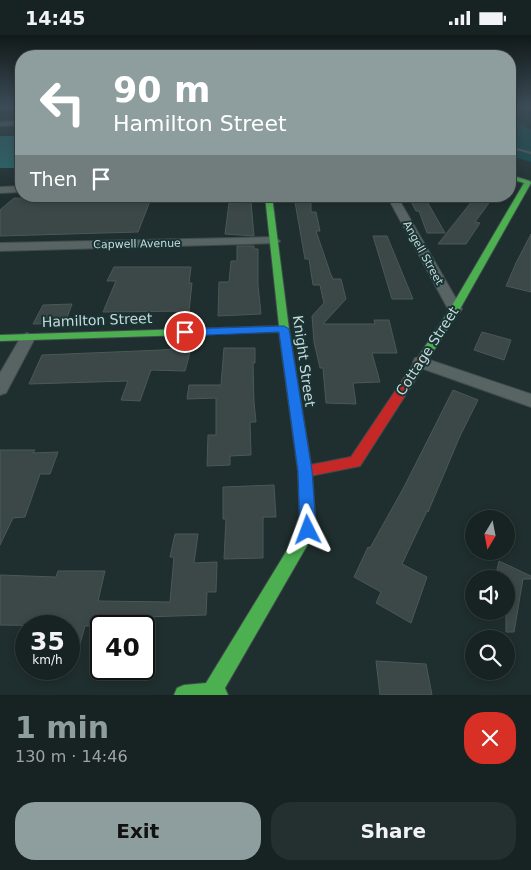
<!DOCTYPE html>
<meta charset="utf-8">
<style>
:root{--surface:#172222;--page:#242f2f;--text:#f1f3f6;--muted:#9ea4a5;--line:#363f40;--accent:#8e9d9d}
body{margin:0;font-family:"DejaVu Sans",sans-serif;background:var(--page);color:var(--text);height:100vh;display:flex;flex-direction:column;font-size:19px;white-space:nowrap}
*{box-sizing:border-box;margin:0}
p{font-size:16px;color:var(--muted)}
.icon{flex:none;width:28px;height:28px;fill:none;stroke:currentColor;stroke-width:2;stroke-linecap:round;stroke-linejoin:round}
.map{position:relative;height:660px;overflow:hidden}
.drawer{display:flex;flex-direction:column;background:var(--surface);flex:1}
.drawer>*{flex:none}
.hud{position:absolute;left:15px;top:15px;width:501px;height:152px;border-radius:20px;box-shadow:0 2px 8px #0003,0 0 0 1px var(--line);background:#8e9d9d;color:#fff;overflow:hidden}
.needle{width:32px;rotate:190deg}
.buttons{position:absolute;left:465px;top:475px;display:grid;gap:10px}
.buttons a{display:grid;place-items:center;width:50px;height:50px;border-radius:50%;background:var(--surface);box-shadow:0 2px 8px #0003,0 0 0 1px var(--line);font-size:25px}
.speed{position:absolute;left:15px;top:580px;display:flex;gap:10px;font-size:25px;font-weight:700;text-align:center}
.speed>*{display:grid;place-content:center;width:65px;height:65px;border-radius:50%;background:var(--surface);box-shadow:0 2px 8px #0003,0 0 0 1px var(--line);line-height:1}
.speed small{font-size:12px;font-weight:400}
.speed .limit{border:2px solid #111;border-radius:8px;background:#fff;color:#111}
.pin{position:absolute;display:grid;place-items:center;width:42px;height:42px;color:#fff;margin:-21px;border:2px solid #fff;border-radius:50%;box-shadow:0 1px 5px #0007}
.me{position:absolute;width:55px;margin:-28px;rotate:357deg;stroke-linejoin:round;filter:drop-shadow(0 0 4px #0008)}
.turn{display:flex;align-items:center;gap:18px;height:105px;padding:0 15px;font-size:22px}
.turn .icon{width:65px;height:65px;stroke-width:2.5}
.turn b{display:block;font-size:35px;line-height:42px}
.then{display:flex;align-items:center;height:48px;padding:0 15px;background:#0003;gap:10px;font-size:19px}
.round{display:grid;place-items:center;flex:none;width:52px;height:52px;border-radius:20px;background:var(--page)}
.summary{display:flex;align-items:center;justify-content:space-between;height:85px;padding:0 15px}
h1{font-size:30px;font-weight:600;line-height:38px;color:var(--accent)}
.button{display:flex;gap:10px;margin-top:auto;padding:10px 15px}
.button a{flex:1;height:58px;border-radius:20px;background:var(--accent);color:#111;font-size:20px;font-weight:600;line-height:58px;text-align:center}
.button a+a{background:var(--page);color:var(--text)}
.status{display:flex;justify-content:space-between;align-items:center;height:35px;padding:0 25px;background:var(--surface);direction:ltr}
.status svg{height:14px;fill:currentColor}
.map>svg:first-child{display:block}
</style>
<div class="status"><b>14:45</b><svg viewBox="0 0 49 12"><path d="M0 12V9h3v3zM5 12V6h3v6zM10 12V3h3v9zM15 12V0h3v12zM26 1h20v11H26zM47 4h2v5h-2z"/></svg></div>
<div class="map">
<svg width="531" height="660" viewBox="0 0 531 660">
<rect width="100%" height="100%" fill="#1f2e2e"/>
<path fill="#104c4d" d="M510 80 531 95V127L510 121Z"/>
<rect fill="#256a6b" x="0" y="101" width="21" height="32"/>
<g fill="#3c4848" stroke="#4b5858">
<path d="M125 161H152L138 197 0 201V175L14 163 53 164Z"/>
<path d="M408 161H424L445 198H427L419 176H416Z"/>
<path d="M476 161H494L475 187 480 188 466 209H438Z"/>
<path d="M251 167 254 201 225 199 229 168Z"/>
<path d="M295 167H311V177H316L320 196H316L331 240 333 244H341L346 264 323 289H375L374 285H389L397 318H372L380 347 353 348 356 369 326 368 323 333H320L314 307 312 281 324 268 320 250H313L309 224H305Z"/>
<path d="M531 199V257L506 251 516 228Z"/>
<path d="M373 201H387L413 264H392Z"/>
<path d="M237 211H254V214H258V250L261 279 218 281 219 247H229L231 226H237Z"/>
<path d="M114 232H191L189 248H192L189 276 103 277 116 246H107Z"/>
<path d="M72 269 65 288 33 289 43 270Z"/>
<path d="M482 297 511 305 504 325 474 315Z"/>
<path d="M175 310H192L185 336 151 335 140 366 121 365 128 346 29 349 42 320 162 315 173 314Z"/>
<path d="M224 313H255V328H253L254 367 256 387H250L251 420 230 421V430L207 431 208 400H216V363L187 364 189 350H221Z"/>
<path d="M453 355 478 365 460 401 428 477 427 476 402 529 427 542 411 588 376 568 381 557 354 542 368 512 370 513 404 452Z"/>
<path d="M0 415H35L33 418 58 417 50 439H40L25 482 13 483 0 510Z"/>
<path d="M274 450 276 482H263V523L224 524 226 484H223V452Z"/>
<path d="M175 499H198L194 528 217 527 216 557H207L206 580 145 582 143 591H85L80 609H69V591L0 590V540L56 542 58 536H105L98 566 170 567 174 522H170Z"/>
<path d="M499 526 531 541V544H523L514 597H506V544H495Z"/>
<path d="M376 626 426 629 432 660H380Z"/>
</g>
<g fill="none" stroke-linecap="round" stroke-linejoin="round">
<g stroke="#3f4c4c" stroke-width="1">
<path id="lane" d="M510 111 531 117V119L510 113Z"/>
</g>
<g stroke="#3f4c4c" stroke-width="2">
<g id="street">
<path d="M21 86V90L0 91V87Z"/>
<path d="M21 151V157L0 158V152Z"/>
<path d="M387 161H397L462 274 460 277H450L448 274Z"/>
<path d="M274 202 280 206 278 208 0 216V208Z"/>
<path d="M27 298 32 300 35 303 6 358 0 360V338L22 300Z"/>
<path d="M421 322 531 359V372L415 331 413 327 415 323Z"/>
</g>
</g>
<g stroke="#3f4c4c" stroke-width="2">
<g id="fast">
<path d="M510 140 530 146 531 148 460 274 426 328H418L416 325 450 274 524 148 510 144Z"/>
<path d="M265 161H272L289 294 312 436 316 495 225 653 228 660H174L177 653 184 650 206 648 300 494 298 436 279 297 0 306V300L279 291Z"/>
</g>
</g>
<g stroke="#3f4c4c" stroke-width="2">
<path id="jam" d="M422 321 428 325 360 431 305 442 300 440 298 436 300 432 351 422 418 322Z"/>
</g>
<use href="#lane" fill="#586464" fill-rule="evenodd"/>
<use href="#street" fill="#586464" fill-rule="evenodd"/>
<use href="#fast" fill="#4caf50" fill-rule="evenodd"/>
<use href="#jam" fill="#c62828" fill-rule="evenodd"/>
</g>
<linearGradient id="sky" x2="0" y2="1"><stop stop-color="#111919"/><stop offset="0.44" stop-color="#3c4c57"/><stop offset="1" stop-color="#3c4c57" stop-opacity="0"/></linearGradient>
<rect width="531" height="164" fill="url(#sky)"/>
<path fill="#1a73e8" stroke="#114b97" d="M284 291 289 294 312 436 316 495 313 500 308 502 302 500 300 495 298 436 279 297 185 301 180 297 185 294Z"/>
<g text-anchor="middle" dominant-baseline="central" stroke-width="4" stroke-linejoin="round" paint-order="stroke">
<g font-size="11" fill="#cad9d9" stroke="#193434">
<text transform="translate(137 209) rotate(-1)">Capwell Avenue</text>
<text transform="translate(423 218) rotate(61)">Angell Street</text>
</g>
<g font-size="14" fill="#cad9d9" stroke="#193434">
<text transform="translate(97 285) rotate(-2)">Hamilton Street</text>
<text transform="translate(427 316) rotate(-57)">Cottage Street</text>
<text transform="translate(304 326) rotate(82)">Knight Street</text>
</g>
</g>
</svg>
<div class="buttons">
<a><svg class="needle" viewBox="-14 -14 28 28"><path d="M0-13l5 13h-10z" fill="#e53935"/><path d="M0 13l5-13h-10z" fill="#9ea4a5"/></svg></a>
<a><svg class="icon" aria-label="sound" viewBox="0 0 24 24"><path d="M4 9h4l5-4v14l-5-4H4zM17 9q2 3 0 6"/></svg></a>
<a><svg class="icon" aria-label="search" viewBox="0 0 24 24"><circle cx="10" cy="10" r="6"/><path d="M15 15l6 6"/></svg></a>
</div>
<div class="speed"><div>35<small>km/h</small></div><div class="limit">40</div></div>
<div class="pin" style="left:185px;top:297px;background:#d93025"><svg class="icon" aria-label="arrive" viewBox="0 0 24 24"><path d="M6 21V4h12l-3 4 3 4H6"/></svg></div>
<svg class="me" style="left:308px;top:495px" viewBox="-20 -20 40 40"><path d="M0-17L14 15 0 8-14 15z" fill="#1a73e8" stroke="#fff" stroke-width="4"/></svg>
<div class="hud">
<div class="turn"><svg class="icon" aria-label="left" viewBox="0 0 24 24"><path d="M17 20v-9H6M10 6l-5 5 5 5"/></svg><div><b>90 m</b>Hamilton Street</div></div>
<div class="then">Then<svg class="icon" aria-label="arrive" viewBox="0 0 24 24"><path d="M6 21V4h12l-3 4 3 4H6"/></svg></div>
</div>
</div>
<section class="drawer">
<div class="summary"><div><h1>1 min</h1><p>130 m · 14:46</p></div><a class="round" style="background:#d93025;color:#fff"><svg class="icon" aria-label="close" viewBox="0 0 24 24"><path d="M6 6l12 12M18 6L6 18"/></svg></a></div>
<div class="button"><a>Exit</a><a>Share</a></div>
</section>
